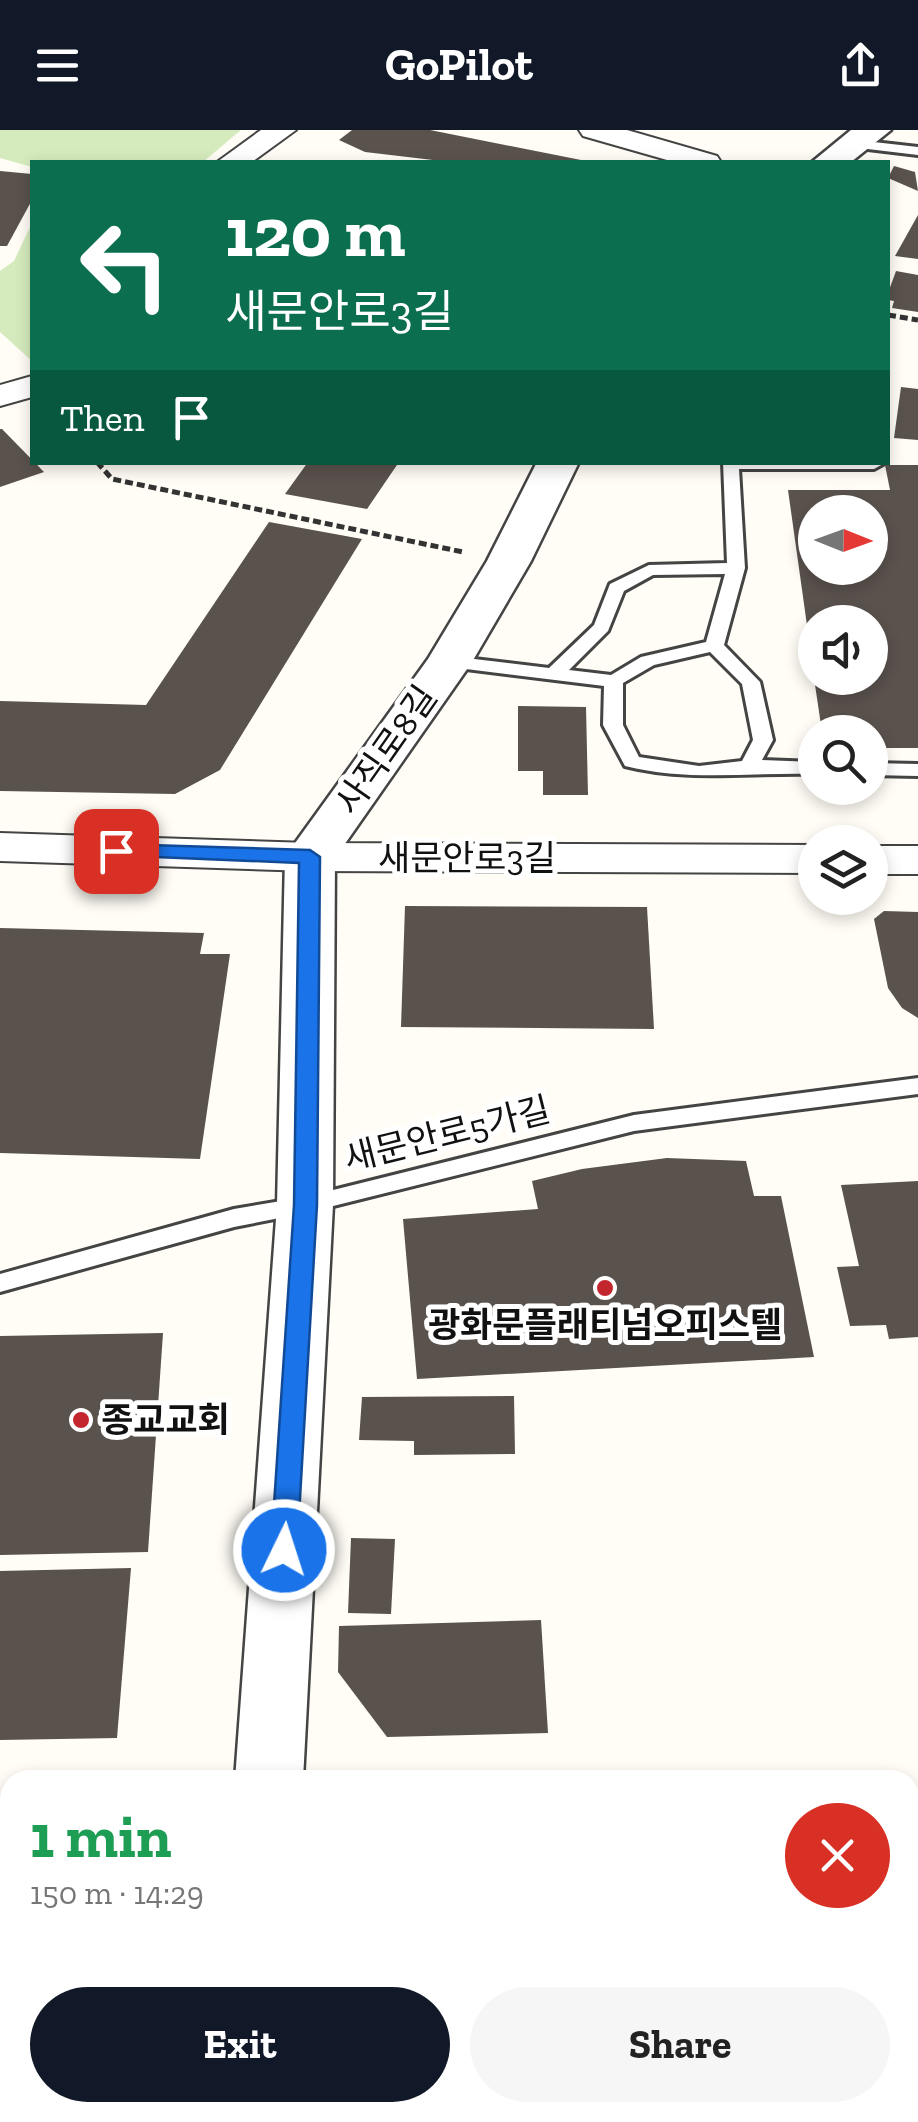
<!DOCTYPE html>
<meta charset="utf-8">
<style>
:root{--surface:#fff;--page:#f6f6f6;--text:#222;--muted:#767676;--accent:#111827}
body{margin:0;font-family:"Zilla Slab","Noto Sans KR",serif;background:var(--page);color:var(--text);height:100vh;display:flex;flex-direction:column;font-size:38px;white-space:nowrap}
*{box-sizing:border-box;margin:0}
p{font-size:32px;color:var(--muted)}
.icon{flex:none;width:55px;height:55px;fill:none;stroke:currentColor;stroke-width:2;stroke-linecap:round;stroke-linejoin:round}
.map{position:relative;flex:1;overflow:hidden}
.details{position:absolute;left:0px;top:1640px;width:920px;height:352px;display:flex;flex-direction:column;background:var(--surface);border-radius:30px 30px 0 0;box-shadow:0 5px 15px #0003}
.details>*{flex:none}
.banner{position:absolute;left:30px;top:30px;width:860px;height:305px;border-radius:0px;box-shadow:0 5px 15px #0003;background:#0b6e4f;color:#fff;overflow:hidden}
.needle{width:65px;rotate:91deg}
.fabs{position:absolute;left:798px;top:365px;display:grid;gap:20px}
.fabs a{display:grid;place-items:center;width:90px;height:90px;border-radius:50%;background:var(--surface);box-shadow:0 5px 15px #0003;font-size:50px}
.pin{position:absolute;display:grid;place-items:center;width:85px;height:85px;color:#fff;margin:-42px;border-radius:20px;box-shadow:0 5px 15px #0006}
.me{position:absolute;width:110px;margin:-55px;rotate:4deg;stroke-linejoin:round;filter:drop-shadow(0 0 8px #0008)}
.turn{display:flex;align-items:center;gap:35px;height:210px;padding:0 30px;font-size:45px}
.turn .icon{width:130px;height:130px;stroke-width:2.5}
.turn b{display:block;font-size:70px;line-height:85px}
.then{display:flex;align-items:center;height:95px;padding:0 30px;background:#0003;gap:20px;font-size:38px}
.round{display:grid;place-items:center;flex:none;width:105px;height:105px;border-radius:52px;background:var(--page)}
.head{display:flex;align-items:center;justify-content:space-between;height:170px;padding:0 30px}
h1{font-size:60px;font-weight:700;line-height:75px;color:#1e9e55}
.action{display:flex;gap:20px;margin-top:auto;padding:20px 30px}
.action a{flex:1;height:115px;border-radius:60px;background:var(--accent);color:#fff;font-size:40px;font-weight:700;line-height:115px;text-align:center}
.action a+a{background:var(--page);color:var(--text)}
header{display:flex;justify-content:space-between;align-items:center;height:130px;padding:0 30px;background:var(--accent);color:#fff;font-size:45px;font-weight:700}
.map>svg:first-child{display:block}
</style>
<header><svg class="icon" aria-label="menu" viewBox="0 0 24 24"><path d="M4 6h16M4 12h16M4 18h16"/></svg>GoPilot<svg class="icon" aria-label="share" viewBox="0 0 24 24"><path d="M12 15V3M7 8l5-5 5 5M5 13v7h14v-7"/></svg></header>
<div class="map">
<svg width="918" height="1992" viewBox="0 0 918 1992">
<rect width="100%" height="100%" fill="#fffdf5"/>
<g fill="#d5ebbd">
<path d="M0 0H241L203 32H32V37L0 28Z"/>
<path d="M32 93V231L0 202V141L14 131Z"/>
</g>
<g fill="#5a524d" fill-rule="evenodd">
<path d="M352 0H430L591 32H450L365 22 339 10Z"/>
<path d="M894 36 915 42 918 61 888 48Z"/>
<path d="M0 41 32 44V70L7 116H0Z"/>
<path d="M918 85V129L895 126Z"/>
<path d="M896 141 918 145V182L892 178 894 171 888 170V163Z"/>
<path d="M901 257 918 259V310L894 308Z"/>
<path d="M0 299H2L44 342 0 357Z"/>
<path d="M308 332H399L367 379 285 364Z"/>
<path d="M885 335H918V618H870V602H822L814 548H870V492H815L813 538 788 360H890ZM815 382H870V438H815Z"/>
<path d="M269 392 362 409 220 640 175 664 0 661V571L146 575Z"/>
<path d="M518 576 586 577 588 665H543V641H518Z"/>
<path d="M405 776 647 777 654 899 401 897Z"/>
<path d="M884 781 918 782V888L902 878 888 858 874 789Z"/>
<path d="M0 798 204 803 200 824H230L200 1029 0 1023Z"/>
<path d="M667 1028 746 1031 754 1066H781L814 1227 417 1249 403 1089 538 1079 532 1051 582 1039Z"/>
<path d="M918 1051V1207L889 1209 886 1195 850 1196 837 1137 859 1136 841 1055Z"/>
<path d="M163 1203 148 1422 0 1425V1206Z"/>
<path d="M514 1266 515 1324 414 1325V1311L359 1310 362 1267Z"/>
<path d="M351 1408 395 1409 391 1484 348 1483Z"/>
<path d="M131 1438 117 1608 0 1610V1441Z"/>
<path d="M541 1490 548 1603 387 1607 338 1542 339 1496Z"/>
<path d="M432 1982H870L871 1992H433Z"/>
</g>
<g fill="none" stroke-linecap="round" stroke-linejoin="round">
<g stroke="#444" stroke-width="6">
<g id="service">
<path d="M856 10 918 17V25L851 17 849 14Z"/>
<path d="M723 332 883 334 874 339H739L745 438 724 515 760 552 773 610 762 630 815 632V644C751 642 688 652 625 636L603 595 604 556 442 536 440 532 449 526 549 538 594 495 610 454 649 435 727 433ZM725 444 706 512 641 527 611 545 569 540 608 501 624 461 653 445ZM710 522 742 554 753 610 742 631 699 636 639 627 623 595V553L654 535Z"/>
<path d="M870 633 918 634V646L870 645Z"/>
<path d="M918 948V964L634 1001 305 1083 234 1097 0 1162V1144L234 1079 305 1067 634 985Z"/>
</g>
</g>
<g stroke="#444" stroke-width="4">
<g id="minor">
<path d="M261 0H296L252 32H217Z"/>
<path d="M579 0H627L717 26 721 32H674L583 6Z"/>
<path d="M32 246V267L0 276V255Z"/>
<path d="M0 703 310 713 815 715V743L310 741 0 731Z"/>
<rect x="870" y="716" width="48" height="28"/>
<path d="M918 1697V1751L910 1752V1698Z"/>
<rect x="0" y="1753" width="10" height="56"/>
</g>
</g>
<g stroke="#444" stroke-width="5">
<g id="tertiary">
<path d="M851 0H891L851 32H812Z"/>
<path d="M537 332H579L531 431 472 532 335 728 333 1075 303 1650H235L277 1075 285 727 428 529 487 431Z"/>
<path d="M245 1982H320L321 1992H245Z"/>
</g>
</g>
<g stroke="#333" stroke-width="5" stroke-dasharray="8 4" stroke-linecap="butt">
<path d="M888 185 918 190"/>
<path d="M97 332 112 349 463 422"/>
</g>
<use href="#service" fill="#fff" fill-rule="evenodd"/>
<use href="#minor" fill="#fff" fill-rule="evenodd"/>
<use href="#tertiary" fill="#fff" fill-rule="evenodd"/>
</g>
<path fill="#1a73e8" stroke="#114b97" stroke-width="2.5" d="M116 714 310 720 320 727 317 1075 297 1420 284 1431 271 1420 294 1075 299 733 109 725V716Z"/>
<g fill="#c4262e" stroke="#fff" stroke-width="4">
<circle cx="605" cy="1158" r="10"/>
<circle cx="81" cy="1290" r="10"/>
</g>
<g text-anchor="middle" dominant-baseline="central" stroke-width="10" stroke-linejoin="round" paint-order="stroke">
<g font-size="35" fill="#111" stroke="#fff">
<text transform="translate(386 620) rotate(-55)">사직로8길</text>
<text x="467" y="728">새문안로3길</text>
<text transform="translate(447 1004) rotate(-14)">새문안로5가길</text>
</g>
<g font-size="35" font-weight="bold" fill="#111" stroke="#fff">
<text x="605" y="1195">광화문플래티넘오피스텔</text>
<text x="101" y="1290" text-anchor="start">종교교회</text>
</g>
</g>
</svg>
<div class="fabs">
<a><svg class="needle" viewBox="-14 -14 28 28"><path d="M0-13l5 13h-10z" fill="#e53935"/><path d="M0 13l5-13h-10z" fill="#767676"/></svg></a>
<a><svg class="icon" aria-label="sound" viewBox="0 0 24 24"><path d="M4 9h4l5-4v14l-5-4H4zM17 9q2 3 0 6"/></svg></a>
<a><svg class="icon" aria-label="search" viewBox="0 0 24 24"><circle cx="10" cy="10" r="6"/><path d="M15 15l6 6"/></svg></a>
<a><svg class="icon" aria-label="layers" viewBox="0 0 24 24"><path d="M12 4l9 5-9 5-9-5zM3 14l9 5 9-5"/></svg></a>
</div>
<div class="pin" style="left:116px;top:721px;background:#d93025"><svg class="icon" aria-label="arrive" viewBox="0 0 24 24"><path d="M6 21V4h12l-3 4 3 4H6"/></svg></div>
<svg class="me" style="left:284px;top:1420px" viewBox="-20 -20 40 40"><circle r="17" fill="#1a73e8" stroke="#fff" stroke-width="3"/><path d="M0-11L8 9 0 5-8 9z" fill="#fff"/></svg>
<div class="banner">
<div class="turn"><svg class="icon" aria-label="left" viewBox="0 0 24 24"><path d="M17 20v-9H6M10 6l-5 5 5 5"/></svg><div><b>120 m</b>새문안로3길</div></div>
<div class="then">Then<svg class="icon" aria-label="arrive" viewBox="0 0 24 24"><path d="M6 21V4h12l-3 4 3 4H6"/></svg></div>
</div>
<section class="details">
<div class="head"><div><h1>1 min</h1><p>150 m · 14:29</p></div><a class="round" style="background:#d93025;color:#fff"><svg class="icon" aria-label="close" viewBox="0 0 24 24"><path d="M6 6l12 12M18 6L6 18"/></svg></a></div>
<div class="action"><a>Exit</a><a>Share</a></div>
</section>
</div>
